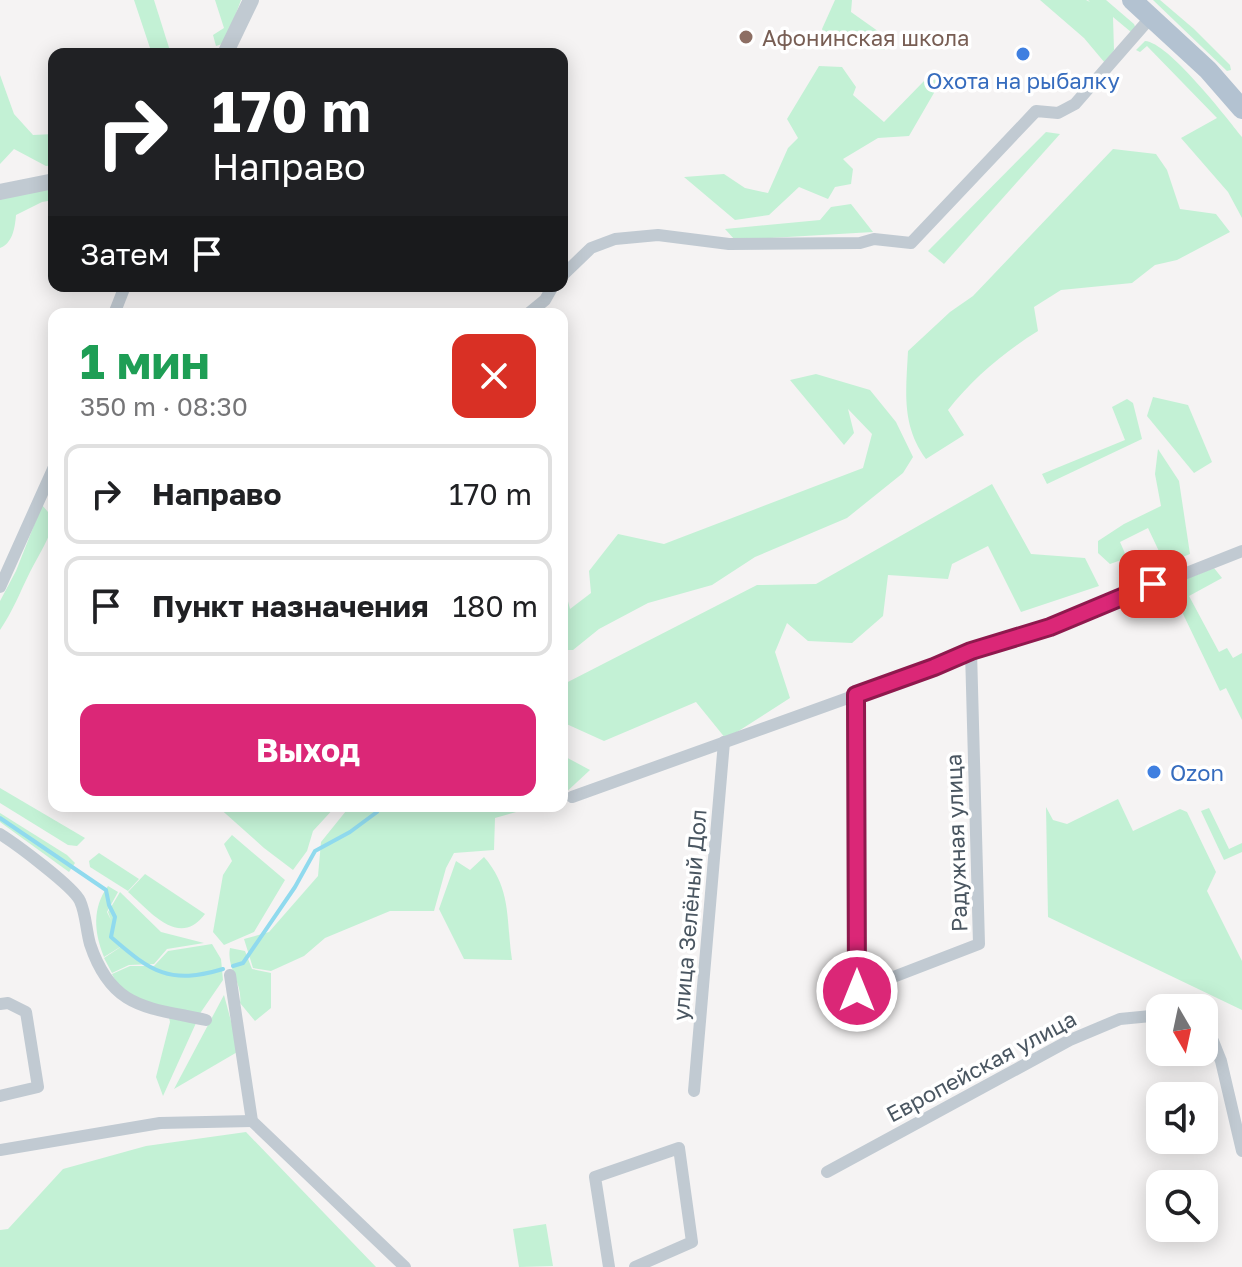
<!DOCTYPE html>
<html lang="ru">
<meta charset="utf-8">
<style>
:root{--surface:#fff;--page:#f2f2f2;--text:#202124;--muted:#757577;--line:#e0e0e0;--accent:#db2777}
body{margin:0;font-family:"Golos Text",sans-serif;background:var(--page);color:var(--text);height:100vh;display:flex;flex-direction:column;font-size:30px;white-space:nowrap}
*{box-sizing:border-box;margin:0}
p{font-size:26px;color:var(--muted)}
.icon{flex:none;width:44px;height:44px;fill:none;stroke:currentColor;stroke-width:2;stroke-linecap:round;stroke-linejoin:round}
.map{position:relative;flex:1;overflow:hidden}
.details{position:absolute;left:48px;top:308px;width:520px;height:504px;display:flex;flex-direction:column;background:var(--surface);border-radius:16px;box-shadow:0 4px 20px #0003}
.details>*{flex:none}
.banner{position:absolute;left:48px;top:48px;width:520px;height:244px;border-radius:16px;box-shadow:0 4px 20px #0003;background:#202124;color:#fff;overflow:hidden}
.needle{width:52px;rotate:171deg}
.controls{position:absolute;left:1146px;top:994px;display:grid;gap:16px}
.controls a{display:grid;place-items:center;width:72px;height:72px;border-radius:16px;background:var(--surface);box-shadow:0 4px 20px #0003;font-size:40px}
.pin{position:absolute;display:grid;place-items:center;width:68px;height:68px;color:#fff;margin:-34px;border-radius:16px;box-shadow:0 4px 12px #0006}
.me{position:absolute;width:88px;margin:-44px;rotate:0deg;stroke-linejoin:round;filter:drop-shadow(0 0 6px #0008)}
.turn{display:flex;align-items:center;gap:28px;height:168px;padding:0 32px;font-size:36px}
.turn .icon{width:104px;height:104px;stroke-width:2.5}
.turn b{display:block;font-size:56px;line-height:68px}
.then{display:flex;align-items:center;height:76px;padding:0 32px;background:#0003;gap:16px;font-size:30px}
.round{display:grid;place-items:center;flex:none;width:84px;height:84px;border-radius:16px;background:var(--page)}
.headline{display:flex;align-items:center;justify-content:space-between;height:136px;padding:0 32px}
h1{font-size:48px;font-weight:700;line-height:60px;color:#1e9e55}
.button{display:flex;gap:16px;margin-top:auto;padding:16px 32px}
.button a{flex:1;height:92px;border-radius:16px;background:var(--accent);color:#fff;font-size:32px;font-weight:700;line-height:92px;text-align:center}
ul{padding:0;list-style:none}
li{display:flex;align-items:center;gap:24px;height:100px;margin:0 16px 12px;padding:0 16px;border:4px solid var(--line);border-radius:16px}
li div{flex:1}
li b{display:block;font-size:30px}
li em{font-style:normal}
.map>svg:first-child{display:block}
</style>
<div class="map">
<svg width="1242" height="1267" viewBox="0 0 1242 1267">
<rect width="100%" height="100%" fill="#f5f3f3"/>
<g fill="#c3f1d5">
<path d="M134 0H154L171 54H152Z"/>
<path d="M215 0H241L225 43 216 46 213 35 224 28Z"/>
<path d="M835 0H852L851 12 882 34 885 50 827 43 822 29Z"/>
<path d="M1040 0H1086L1090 2 1088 0H1106L1134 24 1136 29 1131 32 1113 17 1114 50 1105 63 1084 38Z"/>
<path d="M1153 0H1160L1194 29 1230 65 1231 70 1227 71Z"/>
<path d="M1145 41C1168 42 1226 117 1242 137V218L1228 192 1181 138 1217 118 1147 46 1140 52 1136 50Z"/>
<path d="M819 66 842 67 856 87 853 95 884 122 924 81 942 79 909 136 878 138 843 159 853 169 851 184 835 187 828 199 799 187 769 215 735 220 684 177 724 174 745 188 768 193 788 148 798 138 787 119Z"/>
<path d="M0 75 14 114 33 135 54 134V165L46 166 14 149 0 164Z"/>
<path d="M1046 132 1060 134 944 264 928 251Z"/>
<path d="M1113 149 1156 154 1167 170 1180 209 1216 214 1230 232 1177 260 1155 265 1132 283 1061 290 1034 307 1038 331C1004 352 972 379 948 410L964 435 926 459C901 425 906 391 908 351L950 312 973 296Z"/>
<path d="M54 188V200L42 202 16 215C15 227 13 243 0 248V198Z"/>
<path d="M851 204 873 232 735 240 725 229 820 220 831 207Z"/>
<path d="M816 374 870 390 896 422 913 457 903 473 847 518 755 557 712 585 648 603 599 629 573 650H562V586H564L570 609 591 593 589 571 618 534 664 544 863 468 872 434 848 409 854 433 844 445 790 380Z"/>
<path d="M1153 397 1188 405 1212 462 1194 473 1147 416Z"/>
<path d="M1127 399 1133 403 1142 439 1047 484 1042 474 1125 440 1112 407Z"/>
<path d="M1158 449 1179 481 1190 554 1165 564 1148 528 1120 542 1127 558 1110 564 1098 553V541L1124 524 1161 506 1155 474Z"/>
<path d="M992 484 1031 554 1085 558 1099 586 1021 612 988 546 952 564 948 579 888 575 883 616 852 643 808 641 787 623 775 652 790 698 726 739 696 702 604 741 562 722V685L757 585 816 584Z"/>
<path d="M42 505 54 519C50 539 39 554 30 572 20 592 13 611 0 630V601L16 571Z"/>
<path d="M1214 568 1222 578 1189 596 1219 652 1227 648 1233 658 1242 653V720L1226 688 1220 691 1172 591 1176 583Z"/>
<path d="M562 755 590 770 562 796Z"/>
<path d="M0 788 85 838 77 846 68 845 0 803Z"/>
<path d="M1118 799 1133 831 1180 809 1187 812 1216 872 1207 891 1242 961V1010L1048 917 1046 807 1053 820 1067 824Z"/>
<path d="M217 806H336L313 831 307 851 293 870 264 848Z"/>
<path d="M350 806H538L495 818 494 850 454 853 446 868 434 911H390L325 938 304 956 271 971 253 968 244 939 269 932 318 876 321 842Z"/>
<path d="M1209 808 1229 849 1242 843V852L1224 860 1201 811Z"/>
<path d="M0 813 67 855 75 863 69 872 0 822Z"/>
<path d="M232 835 285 880 254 932 224 945 213 932 223 875 232 861 224 844Z"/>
<path d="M99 853 139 879 128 891 90 867 89 861Z"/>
<path d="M484 857C512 889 506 920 512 960L464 959 439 909 456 861 470 870Z"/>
<path d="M145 874 205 914C179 949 150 911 128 892Z"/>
<path d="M108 886 118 892 107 912 111 920 108 912 120 892 161 932 204 943 167 949 154 964 129 965 112 973 104 958 125 944 104 957C94 932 92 908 108 886Z"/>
<path d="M212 944 221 959 223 980 201 1012 163 1096 156 1077 170 1022 167 1008C142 1002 124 999 112 974L130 966H154L168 951Z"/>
<path d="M230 948 245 951 252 969 271 973V1008L255 1021 240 1003C243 983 226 968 230 948Z"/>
<path d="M224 995 239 1051 174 1089Z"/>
<path d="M246 1132 376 1267H0V1230L8 1229 63 1169 146 1146Z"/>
<path d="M546 1224 553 1266 519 1267 513 1229Z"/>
</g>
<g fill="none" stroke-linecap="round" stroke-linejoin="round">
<g stroke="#90daee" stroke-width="4">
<path d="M0 818 106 890 109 905 115 917 111 937C151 972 170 985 223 969"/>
<path d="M233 966 243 963 295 887 315 851 350 832 377 812V806"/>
</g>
<g stroke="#c1cad2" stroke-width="12">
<path d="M562 276 591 248 615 239 658 235 729 244 860 243 874 239 911 243 1036 111 1058 113 1075 104 1151 17"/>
<path d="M114 314 125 286"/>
<path d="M528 314 545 300 553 286"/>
<path d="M0 587 54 467"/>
<path d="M856 695 857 991 979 944 971 651"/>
<path d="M572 797 934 667 971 651 1050 627 1242 551"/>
<path d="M0 834C16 844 74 887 80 901 86 914 86 930 90 944 112 1010 148 1007 206 1020"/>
<path d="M230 975 252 1121 405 1267"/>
<path d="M0 1004 8 1003 26 1012 38 1087 0 1096"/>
<path d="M1204 1035 1213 1041 1221 1061 1242 1151"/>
<path d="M694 1091 724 742"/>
<path d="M0 1150 160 1123 252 1121"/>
<path d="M827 1172 1070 1040 1120 1019 1151 1016 1160 1018"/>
<path d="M609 1267 595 1177 679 1148 692 1242 635 1267"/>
</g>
<g stroke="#c1cad2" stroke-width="16">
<path d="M225 54 251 0"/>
<path d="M0 192 54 181"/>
</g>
<path stroke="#b3c2d1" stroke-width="20" d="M1132 0 1208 70 1242 109"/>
</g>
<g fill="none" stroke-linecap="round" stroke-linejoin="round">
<g stroke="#8e194d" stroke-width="20">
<path id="route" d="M857 991 856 695 934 667 971 651 1050 627 1153 584"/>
</g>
<use href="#route" stroke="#db2777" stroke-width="14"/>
</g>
<circle fill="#8d6e63" stroke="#fff" stroke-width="3" cx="746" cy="37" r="8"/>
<g fill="#3f7fe0" stroke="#fff" stroke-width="3">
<circle cx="1023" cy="54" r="8"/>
<circle cx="1154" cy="772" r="8"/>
</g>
<g text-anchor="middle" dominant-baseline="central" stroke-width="7" stroke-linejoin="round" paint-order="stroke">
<g font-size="22" fill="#785e54" stroke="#fff" text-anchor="start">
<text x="762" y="37">Афонинская школа</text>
</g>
<g font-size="22" fill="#366cbe" stroke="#fff">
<text x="1023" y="80">Охота на рыбалку</text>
<text x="1170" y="772" text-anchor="start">Ozon</text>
</g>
<g font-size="22" fill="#4a5661" stroke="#fff">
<text transform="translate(956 843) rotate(-92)">Радужная улица</text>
<text transform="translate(689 915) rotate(-85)">улица Зелёный Дол</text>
<text transform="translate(981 1066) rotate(-28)">Европейская улица</text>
</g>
</g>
</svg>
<div class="controls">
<a><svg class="needle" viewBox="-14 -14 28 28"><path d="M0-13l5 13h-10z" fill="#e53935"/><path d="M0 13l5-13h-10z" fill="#757577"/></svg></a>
<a><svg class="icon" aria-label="sound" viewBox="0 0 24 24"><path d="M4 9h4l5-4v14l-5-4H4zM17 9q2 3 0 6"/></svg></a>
<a><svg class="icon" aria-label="search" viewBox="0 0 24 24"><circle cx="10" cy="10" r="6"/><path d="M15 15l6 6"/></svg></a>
</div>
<div class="pin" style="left:1153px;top:584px;background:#d93025"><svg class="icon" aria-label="arrive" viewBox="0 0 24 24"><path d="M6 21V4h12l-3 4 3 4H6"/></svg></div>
<svg class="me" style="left:857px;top:991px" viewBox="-20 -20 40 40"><circle r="17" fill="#db2777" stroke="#fff" stroke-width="3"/><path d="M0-11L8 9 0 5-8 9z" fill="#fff"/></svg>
<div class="banner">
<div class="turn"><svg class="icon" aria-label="right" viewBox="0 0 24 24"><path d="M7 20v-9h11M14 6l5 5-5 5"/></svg><div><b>170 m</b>Направо</div></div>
<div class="then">Затем<svg class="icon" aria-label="arrive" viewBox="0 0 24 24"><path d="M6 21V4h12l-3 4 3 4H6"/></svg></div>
</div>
<section class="details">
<div class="headline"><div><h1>1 мин</h1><p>350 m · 08:30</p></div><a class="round" style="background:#d93025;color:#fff"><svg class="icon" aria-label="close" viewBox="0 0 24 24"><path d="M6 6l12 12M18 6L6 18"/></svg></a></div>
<ul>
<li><svg class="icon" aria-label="right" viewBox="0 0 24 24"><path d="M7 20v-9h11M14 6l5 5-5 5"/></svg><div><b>Направо</b></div><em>170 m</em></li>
<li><svg class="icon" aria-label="arrive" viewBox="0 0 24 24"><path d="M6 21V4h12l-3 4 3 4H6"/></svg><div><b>Пункт назначения</b></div><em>180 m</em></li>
</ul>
<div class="button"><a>Выход</a></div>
</section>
</div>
